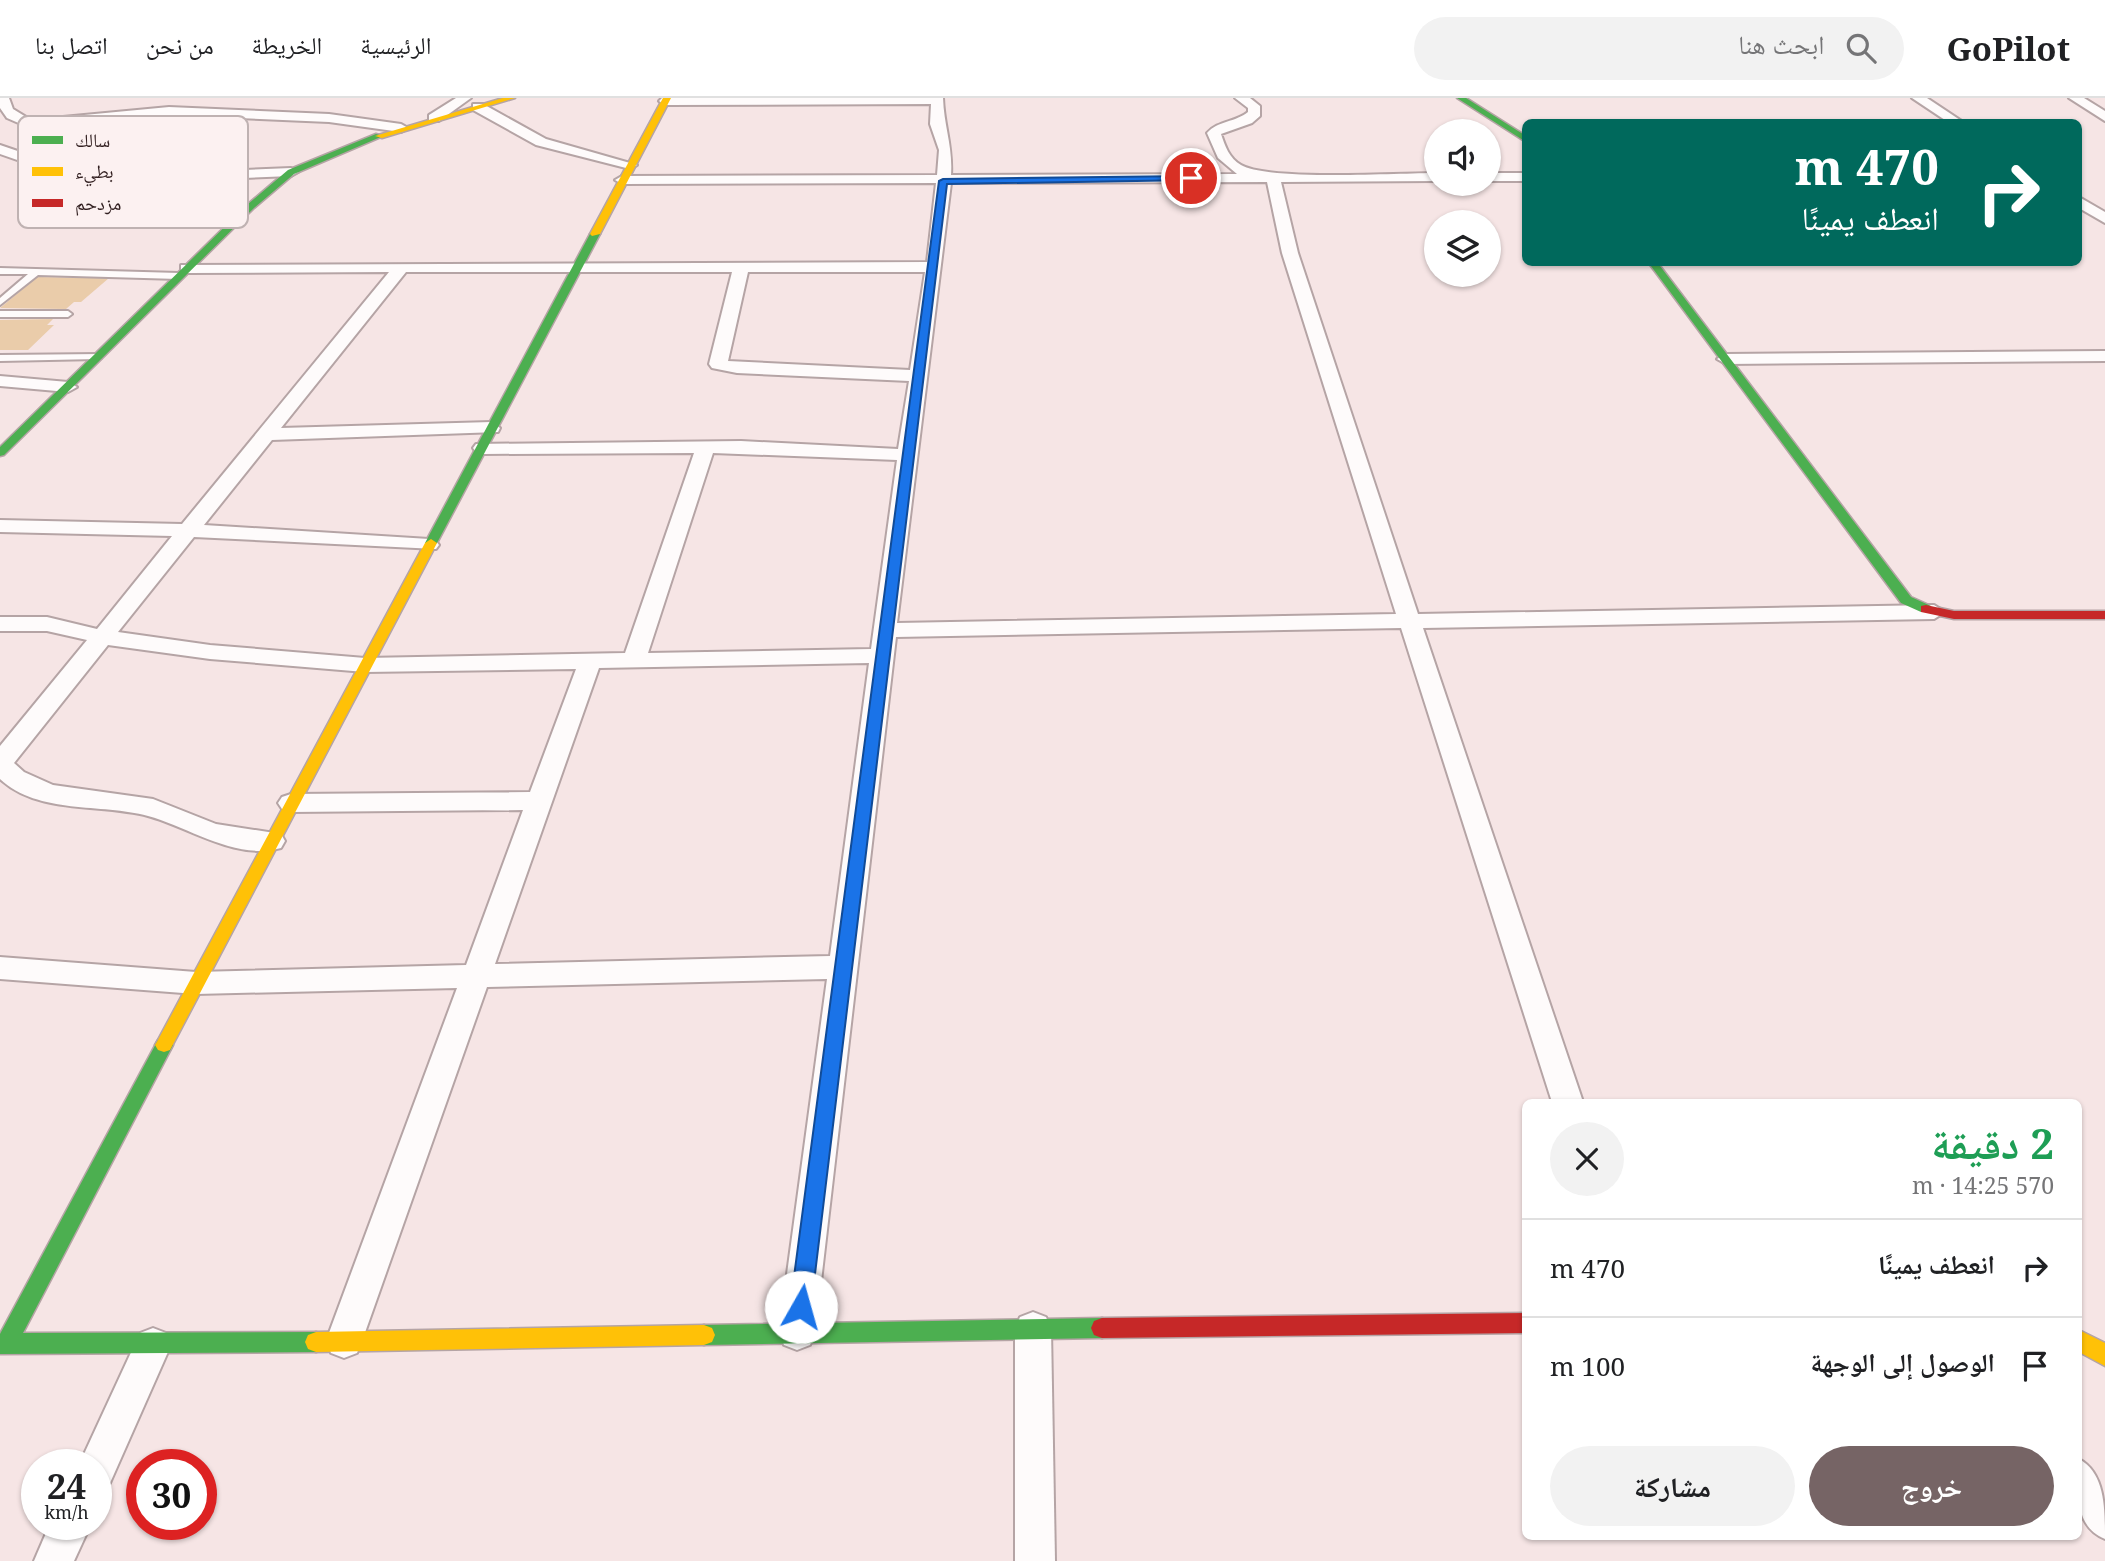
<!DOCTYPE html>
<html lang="ar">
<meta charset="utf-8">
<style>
:root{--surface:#fff;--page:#f2f2f2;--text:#202124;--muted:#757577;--line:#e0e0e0;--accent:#766465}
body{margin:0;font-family:"Noto Serif","Noto Naskh Arabic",serif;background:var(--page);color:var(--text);direction:rtl;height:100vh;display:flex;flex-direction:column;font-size:26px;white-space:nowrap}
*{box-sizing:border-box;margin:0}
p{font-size:23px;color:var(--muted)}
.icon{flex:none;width:38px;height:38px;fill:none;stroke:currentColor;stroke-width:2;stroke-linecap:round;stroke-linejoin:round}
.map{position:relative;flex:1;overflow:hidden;direction:ltr}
.drawer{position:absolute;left:1522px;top:1001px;width:560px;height:441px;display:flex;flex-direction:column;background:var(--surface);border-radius:10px;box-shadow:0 2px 5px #0004;direction:rtl}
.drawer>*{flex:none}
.guide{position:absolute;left:1522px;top:21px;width:560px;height:147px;border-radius:10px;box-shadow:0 2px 5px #0004;direction:rtl;background:#00695c;color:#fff;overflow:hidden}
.buttons{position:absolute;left:1424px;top:21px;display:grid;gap:14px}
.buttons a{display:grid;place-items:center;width:77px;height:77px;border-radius:50%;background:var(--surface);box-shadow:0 2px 5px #0004;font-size:35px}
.speed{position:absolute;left:21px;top:1351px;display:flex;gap:14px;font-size:35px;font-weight:700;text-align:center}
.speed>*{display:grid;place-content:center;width:91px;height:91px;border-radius:50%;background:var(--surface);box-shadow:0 2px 5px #0004;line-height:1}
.speed small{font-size:18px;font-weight:400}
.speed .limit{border:10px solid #d22;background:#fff;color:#111}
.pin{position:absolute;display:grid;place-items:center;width:60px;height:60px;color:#fff;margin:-30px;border:4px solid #fff;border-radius:50%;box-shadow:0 2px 7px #0007}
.me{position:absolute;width:77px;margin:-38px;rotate:7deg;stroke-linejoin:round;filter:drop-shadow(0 0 5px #0008)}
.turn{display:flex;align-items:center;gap:24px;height:147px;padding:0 28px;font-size:32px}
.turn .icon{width:91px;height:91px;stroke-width:2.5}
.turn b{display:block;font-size:49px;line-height:60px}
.round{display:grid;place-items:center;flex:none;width:74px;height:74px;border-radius:37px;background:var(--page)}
.summary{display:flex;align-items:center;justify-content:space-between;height:119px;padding:0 28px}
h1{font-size:42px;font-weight:700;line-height:52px;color:#1e9e55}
.button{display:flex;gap:14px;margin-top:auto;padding:14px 28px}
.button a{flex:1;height:80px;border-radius:42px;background:var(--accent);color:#fff;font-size:28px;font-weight:700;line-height:80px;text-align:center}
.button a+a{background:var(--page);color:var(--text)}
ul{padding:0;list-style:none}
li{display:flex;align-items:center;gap:21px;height:98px;padding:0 28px;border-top:2px solid var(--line)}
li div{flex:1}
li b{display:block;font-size:26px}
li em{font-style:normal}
header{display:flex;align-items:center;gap:42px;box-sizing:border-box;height:98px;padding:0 35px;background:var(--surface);border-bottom:2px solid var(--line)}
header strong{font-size:33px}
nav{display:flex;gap:38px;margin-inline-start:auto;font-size:24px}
.search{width:490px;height:63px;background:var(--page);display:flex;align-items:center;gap:18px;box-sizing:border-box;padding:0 24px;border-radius:38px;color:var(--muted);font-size:26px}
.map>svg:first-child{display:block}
</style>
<header>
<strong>GoPilot</strong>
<div class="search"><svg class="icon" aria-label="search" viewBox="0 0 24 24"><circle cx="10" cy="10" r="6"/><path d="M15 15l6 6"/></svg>ابحث هنا</div>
<nav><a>الرئيسية</a><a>الخريطة</a><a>من نحن</a><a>اتصل بنا</a></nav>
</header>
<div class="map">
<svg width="2105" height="1463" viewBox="0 0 2105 1463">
<rect width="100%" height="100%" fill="#f6e5e5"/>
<g fill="#eaccaa">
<path d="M37 179 109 180 81 204H74L66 211 0 210Z"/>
<path d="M53 221 47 227H54L28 252H0V222Z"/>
</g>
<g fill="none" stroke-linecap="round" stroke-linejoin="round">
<g stroke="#b5a4a5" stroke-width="4">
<g id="lane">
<path d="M0 170 179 175 183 178 179 181 38 177 0 207V200L28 176H0Z"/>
<path d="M0 213H68L72 216 68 219H0Z"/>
<path d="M101 256V260L98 261 0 263V257Z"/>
</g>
</g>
<g stroke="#b5a4a5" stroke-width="4">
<g id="street">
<path d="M0 0H9L13 11 31 22 169 9 329 16 401 26 408 30 401 34 329 24 169 17 30 30 7 20 0 10Z"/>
<path d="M456 0H471L439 23H429V17Z"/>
<path d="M662 0H943C944 29 953 48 951 77L1237 76 1218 60 1207 35C1217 23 1236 24 1248 14V10L1235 0H1250L1260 8V18L1252 25 1221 36C1225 48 1229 60 1241 67 1269 83 1398 75 1437 75V83L1281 84 1298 155 1418 516 1934 507 1945 514 1934 521 1423 530 1583 1004H1552L1401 530 896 539 815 1235 810 1247 797 1252 784 1247 779 1235 827 881 487 889 362 1243 357 1255 344 1260 331 1255 326 1243 457 890 196 896 0 881V859L196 874 466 867 523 712 291 714 282 711 278 705 282 699 291 696 530 694 576 571 365 574 210 561 108 547 14 665 24 674 53 687 153 701 216 726 281 736 285 743 281 750C236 763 189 729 148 718 101 705 39 717 0 681V648L87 542 47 533H0V519H47L97 531 172 438 0 434V422L182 426 389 174 187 175 181 173V167L927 164 936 85 622 86 615 82 622 78 937 77 939 52 930 26 931 6 665 7 659 3ZM1267 84 1282 155 1396 516 897 525 951 85ZM406 174H732L709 266 712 270 737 275 909 283 898 351 741 343 476 346 473 350 476 354 483 356 694 355 625 555 365 560 210 547 118 534 194 439 436 451 439 447 436 443 429 441 204 427 272 342 498 334 500 330 491 324 281 330ZM748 174H925L910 272 728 263ZM713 355 897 362 871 551 648 555ZM869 565 830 858 495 866 599 570Z"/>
<path d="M1912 0H1927L1963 24H1948Z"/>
<path d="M2069 0H2084L2105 13V23Z"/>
<path d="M473 6H483L546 41 637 67 630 71 536 47 473 12Z"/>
<path d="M0 47 79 74 105 78 291 70 298 74 291 78 105 86 72 81 0 56Z"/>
<rect x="1489" y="75" width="37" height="8"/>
<path d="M2079 99 2105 114V125L2079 110Z"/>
<path d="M2105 253V263L1726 266 1717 261 1726 256Z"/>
<path d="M0 278 68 284 77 289 68 294 0 288Z"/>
<path d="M1033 1214 1046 1219 1051 1231 1055 1463H1015V1231L1020 1219Z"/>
<path d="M153 1230 166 1235 171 1247 110 1385 96 1390V1367H79L140 1235Z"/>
<path d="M2079 1361C2105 1375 2105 1410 2105 1441 2072 1427 2079 1392 2079 1361Z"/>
<path d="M50 1426H91L74 1463H34Z"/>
</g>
</g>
<g stroke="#b5a4a5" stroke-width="3">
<g id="fast">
<path d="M1457 0H1466L1526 38V44Z"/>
<path d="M376 36 383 38 294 76 254 110 4 357 0 358V349L248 106 288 72Z"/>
<path d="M595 133 600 136 437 445 431 449 427 448 425 445 590 136Z"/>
<path d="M1648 164H1657L1911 499 1931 508V514H1921L1901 505Z"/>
<path d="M164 940 170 942 173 947 23 1235 316 1234 324 1237 327 1244 324 1251 316 1254 0 1256V1236L158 942Z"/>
<path d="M1102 1220 1110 1223 1113 1230 1110 1237 1102 1240 704 1247 696 1244 693 1237 696 1230 704 1227Z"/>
</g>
</g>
<g stroke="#b5a4a5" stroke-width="3">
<g id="slow">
<path d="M503 0H515L382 40 375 38Z"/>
<path d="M663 0H671L600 136 592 138 590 136Z"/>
<path d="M431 441 437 445 170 952 164 954 158 952 155 947 158 942 425 445Z"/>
<path d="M704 1227 712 1230 715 1237 712 1244 704 1247 316 1254 308 1251 305 1244 308 1237 316 1234Z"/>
<path d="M2079 1232 2105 1245V1268L2079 1254Z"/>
</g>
</g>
<g stroke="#b5a4a5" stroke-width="3">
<g id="jam">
<path d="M1926 507 1954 513H2105V521H1954L1921 514V508Z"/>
<path d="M1526 1215V1235L1102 1240 1094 1237 1091 1230 1094 1223 1102 1220Z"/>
</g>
</g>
<use href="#lane" fill="#fefbfb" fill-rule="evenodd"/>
<use href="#street" fill="#fefbfb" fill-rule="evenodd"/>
<use href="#fast" fill="#4caf50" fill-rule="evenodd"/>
<use href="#slow" fill="#ffc107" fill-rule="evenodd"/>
<use href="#jam" fill="#c62828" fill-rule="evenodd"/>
</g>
<path fill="#1a73e8" stroke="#114b97" stroke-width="2" d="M1191 78 1194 82 947 86 811 1209 808 1216 801 1219 793 1216 790 1209 939 83 943 81Z"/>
<rect x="18" y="18" width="230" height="112" rx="10" fill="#fcf1f1" stroke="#bfb2b2" stroke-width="2"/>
<rect x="32" y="38" width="31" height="8" fill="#4caf50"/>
<rect x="32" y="69" width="31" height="9" fill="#ffc107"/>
<rect x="32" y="101" width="31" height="8" fill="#c62828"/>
<g font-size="19" fill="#311f20">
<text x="75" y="49">سالك</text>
<text x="75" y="80">بطيء</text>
<text x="75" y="112">مزدحم</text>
</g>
</svg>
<div class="buttons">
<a><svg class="icon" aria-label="sound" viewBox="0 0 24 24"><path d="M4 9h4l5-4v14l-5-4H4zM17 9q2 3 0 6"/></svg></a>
<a><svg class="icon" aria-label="layers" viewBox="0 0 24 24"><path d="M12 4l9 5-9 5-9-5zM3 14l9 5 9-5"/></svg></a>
</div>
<div class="speed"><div>24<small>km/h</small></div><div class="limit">30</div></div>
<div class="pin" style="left:1191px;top:80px;background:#d93025"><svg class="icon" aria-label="arrive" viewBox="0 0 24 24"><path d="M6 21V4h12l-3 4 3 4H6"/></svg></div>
<svg class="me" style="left:801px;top:1209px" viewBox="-20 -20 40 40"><circle r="19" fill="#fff"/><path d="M0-13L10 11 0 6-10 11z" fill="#1a73e8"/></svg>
<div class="guide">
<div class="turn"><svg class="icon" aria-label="right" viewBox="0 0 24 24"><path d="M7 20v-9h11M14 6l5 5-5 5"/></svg><div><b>470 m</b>انعطف يمينًا</div></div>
</div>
<section class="drawer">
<div class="summary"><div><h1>2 دقيقة</h1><p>570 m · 14:25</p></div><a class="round"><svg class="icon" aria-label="close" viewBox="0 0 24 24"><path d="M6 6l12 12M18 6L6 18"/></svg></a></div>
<ul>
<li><svg class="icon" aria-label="right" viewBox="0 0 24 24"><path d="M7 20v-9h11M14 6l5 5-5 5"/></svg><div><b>انعطف يمينًا</b></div><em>470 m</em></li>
<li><svg class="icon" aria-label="arrive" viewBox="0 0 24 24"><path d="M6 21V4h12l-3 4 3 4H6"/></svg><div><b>الوصول إلى الوجهة</b></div><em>100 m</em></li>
</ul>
<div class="button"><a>خروج</a><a>مشاركة</a></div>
</section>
</div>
